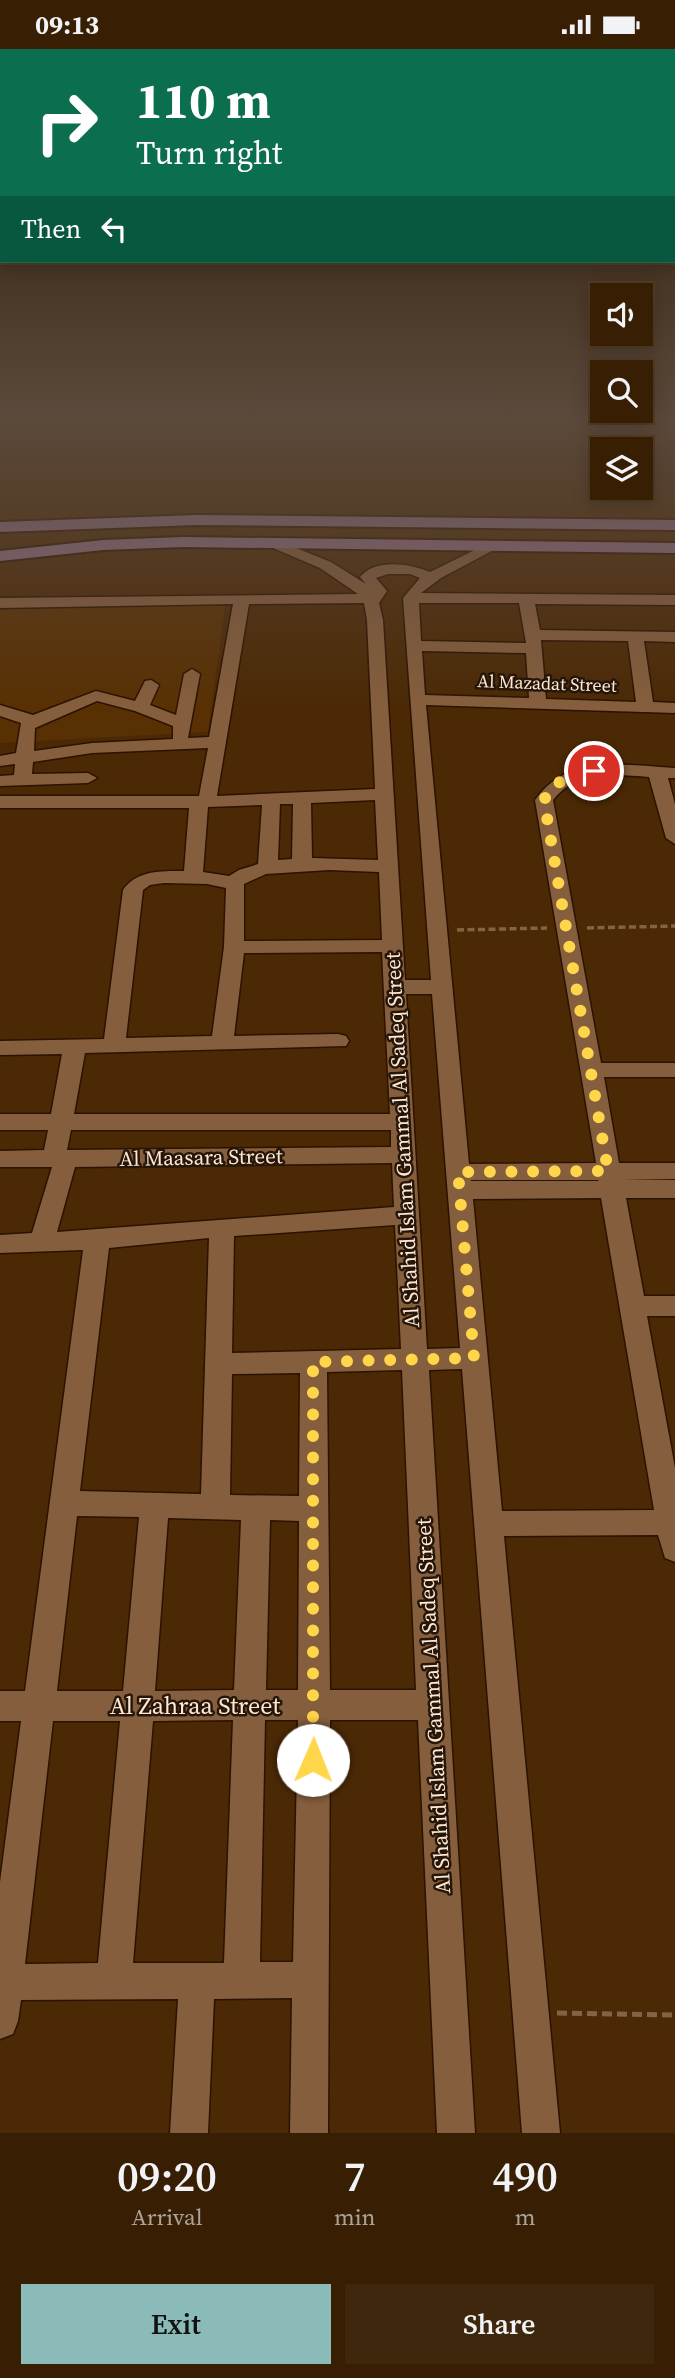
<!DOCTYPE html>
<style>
:root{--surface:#381f04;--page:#3f270e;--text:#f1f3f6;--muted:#aba29a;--line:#523d26;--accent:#8bbbb9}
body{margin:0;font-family:"Source Serif 4",serif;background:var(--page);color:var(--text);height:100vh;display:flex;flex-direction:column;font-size:26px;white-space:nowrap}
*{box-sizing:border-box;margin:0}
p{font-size:23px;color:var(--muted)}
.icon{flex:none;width:38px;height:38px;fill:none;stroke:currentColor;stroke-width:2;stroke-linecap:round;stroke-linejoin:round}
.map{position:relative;height:2084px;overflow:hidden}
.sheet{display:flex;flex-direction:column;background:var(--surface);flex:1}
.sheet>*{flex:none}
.top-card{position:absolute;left:0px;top:0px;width:676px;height:214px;box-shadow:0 4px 18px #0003,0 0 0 2px var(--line);background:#0b6e4f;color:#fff;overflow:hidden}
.fabs{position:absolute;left:590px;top:234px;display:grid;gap:14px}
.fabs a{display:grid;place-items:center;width:63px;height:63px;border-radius:0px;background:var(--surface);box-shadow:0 4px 18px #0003,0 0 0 2px var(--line);font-size:35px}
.pin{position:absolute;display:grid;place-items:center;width:60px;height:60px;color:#fff;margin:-30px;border:4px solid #fff;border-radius:50%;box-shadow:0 2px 7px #0007}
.me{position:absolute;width:77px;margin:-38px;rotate:1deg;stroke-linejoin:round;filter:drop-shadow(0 0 5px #0008)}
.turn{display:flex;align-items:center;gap:24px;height:147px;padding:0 21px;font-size:32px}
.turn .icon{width:91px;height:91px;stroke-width:2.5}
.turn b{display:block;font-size:49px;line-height:60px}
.then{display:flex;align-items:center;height:66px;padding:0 21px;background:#0003;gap:14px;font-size:26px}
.eta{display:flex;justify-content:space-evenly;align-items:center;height:119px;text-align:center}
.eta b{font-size:42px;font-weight:600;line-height:49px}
.primary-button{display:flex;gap:14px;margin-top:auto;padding:14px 21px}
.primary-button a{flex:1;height:80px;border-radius:0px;background:var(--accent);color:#111;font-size:28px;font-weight:600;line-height:80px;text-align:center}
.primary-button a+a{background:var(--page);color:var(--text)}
.status{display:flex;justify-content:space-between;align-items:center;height:49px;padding:0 35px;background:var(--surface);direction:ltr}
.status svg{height:19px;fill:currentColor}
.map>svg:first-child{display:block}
</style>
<div class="status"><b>09:13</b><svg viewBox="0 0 49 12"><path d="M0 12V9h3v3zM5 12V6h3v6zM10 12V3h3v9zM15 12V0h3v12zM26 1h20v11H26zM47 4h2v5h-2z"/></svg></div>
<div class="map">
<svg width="675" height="2084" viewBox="0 0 675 2084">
<rect width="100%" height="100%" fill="#4b2905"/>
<path fill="#583003" d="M226 552 208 683 0 694V555Z"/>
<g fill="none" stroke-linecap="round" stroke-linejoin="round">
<g stroke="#2c1200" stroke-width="3">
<path id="minor" d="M271 489 331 513 366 535 360 528C376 509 410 515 430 523L491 493 496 492 503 496 441 529 421 544 675 546V556L535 555 540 581 675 583V593L644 592 653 653 675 654V664L426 656 469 1115 596 1114 535 751C568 704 624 716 675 719V729H668L675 755V795L666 789 649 728C615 725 576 721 553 751L601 1014H675V1028H604L619 1114H675V1130L622 1131H675V1149H626L644 1247H675V1267H647L675 1419V1513L665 1509 658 1486 504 1487 560 2084H522L462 1320 429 1321 475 2084H437L418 1671H330L328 2084H290L292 1949 214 1950 208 2084H170L178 1950 21 1951 18 1972 13 1985 0 1990V1833L21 1672H0V1642H25L83 1201 0 1204V1186L32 1184 52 1118H0V1102L44 1101 48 1081H0V1065H51L62 1005 0 1006V992L104 990 123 841C137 821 161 822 184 822L189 759H0V747H199L208 699 92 704 33 713 32 725 88 724 97 729 88 734 0 737V727L14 726 15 715 0 717V707L16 704 21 674 0 667V656L33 666 96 642 135 652 145 632 151 631 159 636 150 656 176 666 184 625 192 620 200 625 188 689 209 688 233 555 0 559V549L358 545 320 519 266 496 264 493 266 490ZM388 525H410L420 529 403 549 431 931H405L383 571 379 554 387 542 376 529ZM364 554 367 571 375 740 217 747 249 555ZM419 554H519L526 594 421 592ZM541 591 628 592 636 653 546 650ZM422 602 526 604 529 649 425 646ZM97 652 135 662 173 677V690L92 694 34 702 35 679ZM375 751 378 811 312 809 311 754ZM280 755H293L292 810 278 811ZM262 756 258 815 239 821 229 827 203 823 208 758ZM329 821 379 823 382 891 244 892V835L266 825ZM164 834 207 835 226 839 224 898 212 987 126 989 143 841 150 836ZM382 903 390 1065H74L85 1004 346 997 349 992 346 987 338 985 234 987 244 904ZM406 945H432L460 1299 427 1300ZM71 1081H391V1098L67 1101ZM392 1114 394 1158 57 1183 75 1118ZM471 1131H598L599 1132H471ZM601 1149 654 1461 502 1462 473 1150ZM395 1176 401 1300 232 1304 234 1187ZM209 1189 201 1445 80 1442 109 1199ZM402 1321 416 1641H330L327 1323ZM300 1324 299 1447 230 1446 232 1325ZM77 1467 139 1468 123 1642H57ZM168 1469 241 1471 234 1641 155 1642ZM270 1471 299 1472 298 1641H266ZM233 1671 224 1914H133L153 1672ZM265 1671H298L293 1913H260ZM53 1672H120L98 1914 25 1915Z"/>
</g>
<g stroke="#2c1200" stroke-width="4">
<g id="major">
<path d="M197 466 675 471V481L197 476 0 483V473Z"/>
<path d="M183 488 675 494V504L183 498 103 501 0 512V502L103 491Z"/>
</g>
</g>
<g stroke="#826344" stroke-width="3.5" stroke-dasharray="7 3.5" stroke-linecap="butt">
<path d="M587 879 675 877"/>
<path d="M457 881 547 879"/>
</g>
<path stroke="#826344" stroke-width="5" stroke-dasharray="10 5" stroke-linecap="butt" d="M557 1964 675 1966"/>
<use href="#minor" fill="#855e3d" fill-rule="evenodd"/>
<use href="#major" fill="#90708d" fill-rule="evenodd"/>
</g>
<linearGradient id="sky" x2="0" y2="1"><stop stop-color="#291703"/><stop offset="0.56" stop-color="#5b493b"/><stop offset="1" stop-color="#5b493b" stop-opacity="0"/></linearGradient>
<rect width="675" height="659" fill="url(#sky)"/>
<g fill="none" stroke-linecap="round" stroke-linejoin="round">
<path stroke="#ffd54a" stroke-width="12" stroke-dasharray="0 21.6" d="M313 1711V1313L474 1309 458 1123 608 1122 544 751C555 730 573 726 594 722"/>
</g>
<g text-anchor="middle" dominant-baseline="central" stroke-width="5" stroke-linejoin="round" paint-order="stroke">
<g font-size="18" fill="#fee7d5" stroke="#261608">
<text transform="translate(547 634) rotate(2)">Al Mazadat Street</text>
</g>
<g font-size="21" fill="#fee7d5" stroke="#261608">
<text transform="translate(402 1091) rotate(-93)">Al Shahid Islam Gammal Al Sadeq Street</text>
<text transform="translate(201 1108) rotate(-1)">Al Maasara Street</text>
<text transform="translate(433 1657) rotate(-93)">Al Shahid Islam Gammal Al Sadeq Street</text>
</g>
<g font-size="24" fill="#fee7d5" stroke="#261608">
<text x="195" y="1656">Al Zahraa Street</text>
</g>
</g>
</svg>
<div class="fabs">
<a><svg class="icon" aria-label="sound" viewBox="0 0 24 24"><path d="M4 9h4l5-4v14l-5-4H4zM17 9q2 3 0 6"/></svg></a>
<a><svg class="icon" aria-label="search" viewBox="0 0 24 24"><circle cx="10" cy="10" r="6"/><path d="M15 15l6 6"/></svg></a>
<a><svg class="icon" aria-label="layers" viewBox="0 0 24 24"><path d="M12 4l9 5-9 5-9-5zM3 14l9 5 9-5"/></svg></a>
</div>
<div class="pin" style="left:594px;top:722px;background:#d93025"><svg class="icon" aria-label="arrive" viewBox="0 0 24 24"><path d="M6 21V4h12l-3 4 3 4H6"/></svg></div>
<svg class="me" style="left:313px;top:1711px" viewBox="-20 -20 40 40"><circle r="19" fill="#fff"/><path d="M0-13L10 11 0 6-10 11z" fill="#ffd54a"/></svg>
<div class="top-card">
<div class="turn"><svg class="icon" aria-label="right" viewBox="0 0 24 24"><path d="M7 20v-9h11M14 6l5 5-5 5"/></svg><div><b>110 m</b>Turn right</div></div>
<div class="then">Then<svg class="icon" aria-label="left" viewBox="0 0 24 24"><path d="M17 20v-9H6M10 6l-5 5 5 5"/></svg></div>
</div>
</div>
<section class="sheet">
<div class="eta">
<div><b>09:20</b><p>Arrival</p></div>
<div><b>7</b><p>min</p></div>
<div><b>490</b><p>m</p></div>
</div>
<div class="primary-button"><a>Exit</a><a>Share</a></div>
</section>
